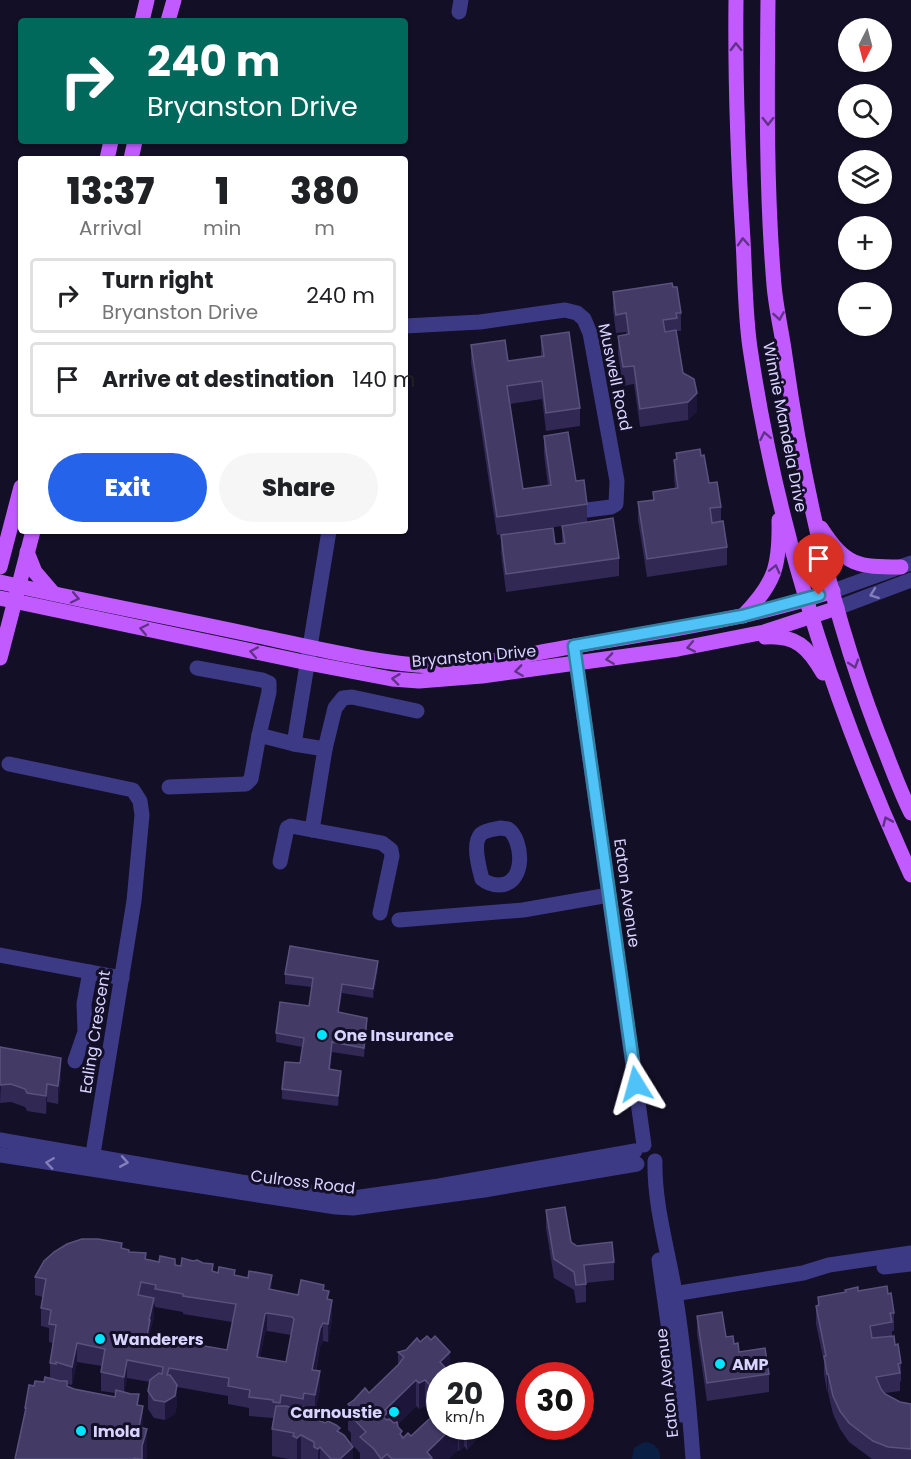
<!DOCTYPE html>
<meta charset="utf-8">
<style>
:root{--surface:#fff;--page:#f6f6f6;--text:#202124;--muted:#757577;--line:#e0e0e0;--accent:#2563eb}
body{margin:0;font-family:Poppins,sans-serif;background:var(--page);color:var(--text);height:100vh;display:flex;flex-direction:column;font-size:22px;white-space:nowrap}
*{box-sizing:border-box;margin:0}
p{font-size:20px;color:var(--muted)}
.icon{flex:none;width:33px;height:33px;fill:none;stroke:currentColor;stroke-width:2;stroke-linecap:round;stroke-linejoin:round}
.map{position:relative;flex:1;overflow:hidden}
.side{position:absolute;left:18px;top:156px;width:390px;height:378px;display:flex;flex-direction:column;background:var(--surface);border-radius:6px;box-shadow:0 2px 4px #0004}
.side>*{flex:none}
.banner{position:absolute;left:18px;top:18px;width:390px;height:126px;border-radius:6px;box-shadow:0 2px 4px #0004;background:#00695c;color:#fff;overflow:hidden}
.needle{width:39px;rotate:186deg}
.buttons{position:absolute;left:838px;top:18px;display:grid;gap:12px}
.buttons a{display:grid;place-items:center;width:54px;height:54px;border-radius:50%;background:var(--surface);box-shadow:0 2px 4px #0004;font-size:30px}
.speed{position:absolute;left:426px;top:1362px;display:flex;gap:12px;font-size:30px;font-weight:700;text-align:center}
.speed>*{display:grid;place-content:center;width:78px;height:78px;border-radius:50%;background:var(--surface);box-shadow:0 2px 4px #0004;line-height:1}
.speed small{font-size:15px;font-weight:400}
.speed .limit{border:9px solid #d22;background:#fff;color:#111}
.pin{position:absolute;display:grid;place-items:center;width:51px;height:51px;color:#fff;margin:-62px -26px;border-radius:50% 50% 50% 0;rotate:-45deg;box-shadow:0 0 6px #0007}
.pin .icon{rotate:45deg}
.me{position:absolute;width:66px;margin:-33px;rotate:352deg;stroke-linejoin:round;filter:drop-shadow(0 0 4px #0008)}
.turn{display:flex;align-items:center;gap:21px;height:126px;padding:0 30px;font-size:27px}
.turn .icon{width:78px;height:78px;stroke-width:2.5}
.turn b{display:block;font-size:42px;line-height:51px}
.eta{display:flex;justify-content:space-evenly;align-items:center;height:102px;text-align:center}
.eta b{font-size:36px;font-weight:800;line-height:42px}
.button{display:flex;gap:12px;margin-top:auto;padding:12px 30px}
.button a{flex:1;height:69px;border-radius:36px;background:var(--accent);color:#fff;font-size:24px;font-weight:800;line-height:69px;text-align:center}
.button a+a{background:var(--page);color:var(--text)}
ul{padding:0;list-style:none}
li{display:flex;align-items:center;gap:18px;height:75px;margin:0 12px 9px;padding:0 18px;border:3px solid var(--line);border-radius:6px}
li div{flex:1}
li b{display:block;font-size:22px}
li em{font-style:normal}
.map>svg:first-child{display:block}
</style>
<div class="map">
<svg width="911" height="1459" viewBox="0 0 911 1459">
<rect width="100%" height="100%" fill="#130f26"/>
<path fill="#0a1f44" d="M647 1442C656 1444 661 1450 660 1459H632L634 1448 642 1443Z"/>
<g fill="none" stroke-linecap="round" stroke-linejoin="round">
<g stroke="#3d3a85" stroke-width="15">
<path d="M459 12 461 0"/>
<path d="M405 326 480 322 565 310 577 313 584 319 590 333 617 481 616 504 611 507 587 510"/>
<path d="M329 531 294 744 325 749 312 830 382 843 391 850 392 856 380 913"/>
<path d="M833 591 911 563"/>
<path d="M837 608 911 580"/>
<path d="M574 646 644 1145"/>
<path d="M197 668 262 680 269 683V692L259 735"/>
<path d="M325 749 335 708 343 698 352 697 417 711"/>
<path d="M9 764 133 790 140 801 142 815 134 901 91 1166"/>
<path d="M169 787 246 784 251 779 259 735 294 744"/>
<path d="M500 828 508 829C523 839 527 884 499 885 493 885 487 883 482 879 479 868 472 843 481 834 485 830 495 829 500 828Z"/>
<path d="M280 862 287 828 291 826 312 830"/>
<path d="M399 920 523 910 609 895"/>
<path d="M0 955 122 978"/>
<path d="M75 1061 85 1032 84 1004 90 972"/>
<path d="M0 1140 241 1182 353 1198 439 1186 635 1151"/>
<path d="M0 1155 336 1207 353 1208 484 1190 637 1164"/>
<path d="M655 1161C654 1205 668 1250 675 1293 684 1348 689 1403 693 1459"/>
<path d="M659 1260 681 1415"/>
<path d="M884 1267 911 1264"/>
<path d="M667 1295 803 1273 829 1265 911 1253"/>
</g>
<g stroke="#c25bff" stroke-width="15">
<path d="M736 0C735 80 738 160 743 240 745 276 745 313 750 348 777 531 834 707 911 875"/>
<path d="M768 0C767 95 766 190 774 285 776 309 782 333 785 356 803 485 832 613 878 733 889 760 898 787 911 813"/>
<path d="M142 21 147 0"/>
<path d="M168 21 174 0"/>
<path d="M107 159 111 141"/>
<path d="M131 159 135 141"/>
<path d="M821 528C846 566 857 567 901 567"/>
<path d="M27 552 35 572 53 593"/>
<path d="M0 567 21 487"/>
<path d="M0 582C84 601 169 617 253 635 311 647 373 663 432 666 478 667 530 653 576 646 662 631 749 619 833 591"/>
<path d="M0 598 308 663 392 679 419 681 482 676 678 649 764 632 837 608"/>
<path d="M743 616C775 583 780 566 779 520"/>
<path d="M765 637C796 635 808 647 823 673"/>
<path d="M0 658 33 531"/>
</g>
</g>
<g fill="#312854" fill-rule="evenodd">
<path d="M673 287 681 313V331H677V335L683 373 697 411 688 420 640 427 634 384 623 386 618 354V336L627 335 626 332 616 333 613 310V292Z"/>
<path d="M541 336 580 408V426L546 431 542 399 510 404 523 489 548 486 544 454V436L576 481 587 504V522L619 558V576L506 592 501 553V535L555 544 562 543V526L497 535 471 363V345L508 361 541 356Z"/>
<path d="M676 453 701 456 709 483 721 507V522L727 547V565L647 577 638 520V502L653 500V492L675 488 674 478V460L676 459Z"/>
<path d="M378 970 373 998 342 993 339 1013 367 1027 364 1057 332 1052 330 1069 341 1080 338 1106 282 1099V1089L300 1063 302 1047 276 1042V1033L309 1006 312 987 285 984V974Z"/>
<path d="M0 1047 61 1076 58 1104 47 1102 46 1114 27 1111 25 1107 11 1102 0 1103Z"/>
<path d="M546 1210 571 1242 577 1246 614 1262V1280L586 1283V1302L576 1303 574 1290 554 1278 546 1228Z"/>
<path d="M122 1248 146 1260 235 1275 272 1290 298 1295 324 1290 329 1300 332 1319 328 1342 323 1341 320 1347 316 1371 320 1389 315 1413 311 1412V1415L340 1432 353 1459H289L272 1456V1429L273 1418 249 1416V1408L228 1404V1396L177 1387V1403L175 1414 165 1420 154 1418 148 1409V1391L150 1382 127 1378 124 1392 139 1405 147 1455 146 1459H15L25 1415V1408L34 1386 50 1379V1363L53 1343 49 1342V1328L41 1326V1308L43 1297 35 1295V1277ZM154 1303 155 1307 183 1312V1314L232 1322 227 1350 150 1336V1332L154 1316ZM267 1331 291 1335 286 1362 260 1358 265 1332ZM77 1362 102 1366 101 1372V1391L115 1393V1397L74 1389 67 1386V1384L72 1385Z"/>
<path d="M858 1291 888 1294 894 1313V1331H892V1336L901 1363V1381L900 1382V1391L885 1393 900 1402 911 1404V1459H872L849 1442 840 1429 833 1414 828 1392H827L824 1374V1362L816 1324V1306L818 1305V1297Z"/>
<path d="M697 1316 734 1344 739 1352 769 1374V1392L707 1401 697 1334Z"/>
<path d="M398 1352 440 1376V1426H485L484 1428V1435L479 1437 467 1450 464 1446 459 1451 458 1450 448 1459H360V1453L351 1443V1433L348 1430V1404L369 1393 398 1365ZM416 1406 419 1409 425 1406 433 1415 411 1436 403 1438 398 1427V1424Z"/>
</g>
<g fill="#1d163a">
<path d="M697 393V411L688 420V402Z"/>
<path d="M378 961V970L373 998V989Z"/>
<path d="M342 984V993L338 1022V1012Z"/>
<path d="M367 1018V1027L364 1057V1048Z"/>
<path d="M61 1058V1076L58 1104V1086Z"/>
<path d="M341 1071V1080L338 1106V1096Z"/>
<path d="M47 1084V1102L46 1114V1096Z"/>
<path d="M0 1085H1L0 1103Z"/>
<path d="M272 1275V1293L269 1289Z"/>
<path d="M154 1298V1316L150 1332V1338L147 1336 149 1320Z"/>
<path d="M332 1300V1319L328 1342V1324Z"/>
<path d="M267 1313V1331L265 1332 257 1375V1357L265 1314Z"/>
<path d="M323 1323V1341L320 1347 312 1388V1370L320 1329Z"/>
<path d="M77 1343V1362L72 1385V1367Z"/>
<path d="M450 1352V1376L440 1362Z"/>
<path d="M127 1360V1378L124 1395V1377Z"/>
<path d="M320 1371V1389L315 1413V1395Z"/>
<rect x="827" y="1374" width="1" height="18"/>
<path d="M416 1380V1406L388 1434 383 1417 385 1410Z"/>
<path d="M425 1380V1406L419 1409V1383Z"/>
<path d="M177 1385V1403L175 1414 165 1420V1402Z"/>
<path d="M143 1406V1433L139 1427Z"/>
<path d="M454 1426H458V1450L448 1459H427V1452Z"/>
<path d="M459 1426H464V1446L459 1451Z"/>
<path d="M467 1426H485L484 1428V1435L479 1437 467 1450Z"/>
<path d="M147 1429V1455L146 1459H142V1446Z"/>
<path d="M301 1435V1459H297V1438Z"/>
<path d="M320 1447V1459H318V1449Z"/>
<path d="M353 1447V1459H340Z"/>
</g>
<g fill="#433a66" stroke="#5a527e" stroke-width="1.5" fill-rule="evenodd">
<path d="M672 283 673 287H677L681 313H676L677 318 663 320 665 332 676 330 683 373 694 379 697 393 688 402 640 409 634 366 623 367 618 336 629 334 626 313 616 315 613 292Z"/>
<path d="M569 332 580 408 546 413 542 381 507 386 523 489 551 485 544 436 568 432 576 481 584 480 587 504 497 517 471 345 505 340 508 361 544 356 541 336Z"/>
<path d="M700 449 701 456 704 455 709 483 717 482 721 507 710 508 712 523 723 521 727 547 647 559 638 502 654 500 653 492 678 488 674 460 677 459 676 453Z"/>
<path d="M613 518 619 558 506 574 501 535 553 528 555 544 565 543 562 526Z"/>
<path d="M290 946 378 961 373 989 342 984 338 1012 367 1018 364 1048 332 1042 329 1069 341 1071 338 1096 282 1089 285 1062 300 1063 304 1038 276 1033 280 1002 309 1006 313 978 285 974Z"/>
<path d="M0 1047 61 1058 58 1086 47 1084 46 1096 27 1093 25 1089 11 1084 0 1085Z"/>
<path d="M565 1207 571 1242 577 1246 612 1242 614 1262 584 1265 586 1284 576 1285 574 1272 554 1259 546 1210Z"/>
<path d="M82 1239H98L122 1243 121 1248 129 1250V1252L146 1253 145 1259 159 1262 160 1256 175 1259V1265L181 1266 182 1258 193 1261 197 1260 203 1263 213 1264 212 1271 218 1273 219 1267 235 1270 234 1275 248 1278 249 1271 272 1275 269 1289 298 1295 301 1280 324 1285 323 1290 329 1291 327 1299 332 1300 328 1324 323 1323 320 1329 312 1370 320 1371 315 1395 304 1393 303 1399 281 1395 280 1403 273 1402V1400L249 1397 250 1390 228 1386 229 1378 169 1368 167 1375H170L177 1385 175 1396 165 1402 154 1400 148 1391 150 1380 159 1373 162 1374 163 1367 127 1360 124 1377 101 1372 105 1349 77 1343 72 1367 56 1362V1364L50 1363 56 1325 49 1324 51 1310 41 1308 46 1279 35 1277 44 1261 54 1252 67 1244ZM141 1282 156 1285 155 1289 183 1294V1296L236 1304 227 1350 147 1336 150 1320H149L154 1298 138 1295ZM267 1313 292 1317 294 1319 286 1362 257 1357 265 1314Z"/>
<path d="M887 1286 888 1294 891 1293 894 1313H890L892 1322 870 1326 872 1338 894 1336 895 1345 898 1344 901 1363 898 1364 900 1373 876 1377 881 1389 885 1394 900 1402 911 1404V1449L888 1447 873 1441 849 1423 840 1411 833 1396 828 1374H827L824 1356H826L816 1306 819 1305 818 1297 846 1292 845 1290 858 1287V1291Z"/>
<path d="M722 1312 726 1337 733 1336 734 1344 738 1343 739 1352 765 1348 769 1374 707 1383 697 1316Z"/>
<path d="M427 1336 431 1340 435 1336 450 1352 440 1362 453 1376H440V1395L425 1380 419 1383 416 1380 385 1410 388 1412 383 1417 387 1420 389 1419 394 1423 397 1422 398 1427 402 1431 400 1434 403 1438 408 1433 411 1436 440 1409V1426H454L427 1452 432 1458 430 1459H392L387 1454 381 1459 374 1449 360 1437 366 1432 351 1416 355 1411 348 1404 354 1400 365 1388 369 1393 399 1364 404 1357 398 1352 406 1350 417 1338 420 1342Z"/>
<path d="M45 1377 60 1381H67V1386L74 1389 115 1397 116 1390 131 1394H139L137 1405 143 1406 139 1427 147 1429 142 1446V1459L134 1458V1459H15L26 1408H25L29 1385 34 1386 35 1381 44 1382Z"/>
<path d="M276 1406H286L298 1410V1407H304L311 1412 310 1414 316 1419 325 1423 328 1421 336 1425 340 1428 337 1431 344 1435 353 1447 340 1459H331L320 1447 318 1449 314 1447V1442L301 1435 297 1438 293 1436 294 1433 272 1429Z"/>
</g>
<defs><path id="oneway-chevron" d="M-2-3.5L2.5 0L-2 3.5" fill="none" stroke-width="1.6" stroke-linecap="round" stroke-linejoin="round" transform="scale(1.5)"/></defs>
<g stroke="#623188">
<use href="#oneway-chevron" transform="translate(736 47) rotate(-91)"/>
<use href="#oneway-chevron" transform="translate(768 121) rotate(90)"/>
<use href="#oneway-chevron" transform="translate(743 242) rotate(-93)"/>
<use href="#oneway-chevron" transform="translate(779 316) rotate(81)"/>
<use href="#oneway-chevron" transform="translate(765 436) rotate(-101)"/>
<use href="#oneway-chevron" transform="translate(775 569) rotate(-76)"/>
<use href="#oneway-chevron" transform="translate(75 598) rotate(12)"/>
<use href="#oneway-chevron" transform="translate(144 629) rotate(-168)"/>
<use href="#oneway-chevron" transform="translate(691 647) rotate(169)"/>
<use href="#oneway-chevron" transform="translate(254 652) rotate(-169)"/>
<use href="#oneway-chevron" transform="translate(610 659) rotate(172)"/>
<use href="#oneway-chevron" transform="translate(854 664) rotate(72)"/>
<use href="#oneway-chevron" transform="translate(519 671) rotate(172)"/>
<use href="#oneway-chevron" transform="translate(396 679) rotate(-173)"/>
<use href="#oneway-chevron" transform="translate(887 821) rotate(-114)"/>
</g>
<g stroke="#837fbc">
<use href="#oneway-chevron" transform="translate(874 594) rotate(160)"/>
<use href="#oneway-chevron" transform="translate(124 1162) rotate(10)"/>
<use href="#oneway-chevron" transform="translate(50 1163) rotate(-172)"/>
</g>
<g fill="none" stroke-linecap="round" stroke-linejoin="round">
<g stroke="#337fa1" stroke-width="15">
<path id="route" d="M636 1084 574 646 742 616 819 595"/>
</g>
<use href="#route" stroke="#4fc3f7" stroke-width="10"/>
</g>
<g fill="#00e5ff" stroke="#130f26" stroke-width="2">
<circle cx="322" cy="1035" r="6"/>
<circle cx="100" cy="1339" r="6"/>
<circle cx="720" cy="1364" r="6"/>
<circle cx="394" cy="1412" r="6"/>
<circle cx="81" cy="1431" r="6"/>
</g>
<g text-anchor="middle" dominant-baseline="central" stroke-width="6" stroke-linejoin="round" paint-order="stroke">
<g font-size="16" fill="#d9d4ff" stroke="#130f26">
<text transform="translate(615 377) rotate(78)">Muswell Road</text>
<text transform="translate(785 427) rotate(79)">Winnie Mandela Drive</text>
<text transform="translate(474 656) rotate(-5)">Bryanston Drive</text>
<text transform="translate(627 893) rotate(82)">Eaton Avenue</text>
<text transform="translate(95 1032) rotate(-81)">Ealing Crescent</text>
<text transform="translate(303 1182) rotate(7)">Culross Road</text>
<text transform="translate(667 1383) rotate(-96)">Eaton Avenue</text>
</g>
<g font-size="16" font-weight="bold" fill="#d9d4ff" stroke="#130f26" text-anchor="start">
<text x="334" y="1035">One Insurance</text>
<text x="112" y="1339">Wanderers</text>
<text x="732" y="1364">AMP</text>
<text x="382" y="1412" text-anchor="end">Carnoustie</text>
<text x="93" y="1431">Imola</text>
</g>
</g>
</svg>
<div class="buttons">
<a><svg class="needle" viewBox="-14 -14 28 28"><path d="M0-13l5 13h-10z" fill="#e53935"/><path d="M0 13l5-13h-10z" fill="#757577"/></svg></a>
<a><svg class="icon" aria-label="search" viewBox="0 0 24 24"><circle cx="10" cy="10" r="6"/><path d="M15 15l6 6"/></svg></a>
<a><svg class="icon" aria-label="layers" viewBox="0 0 24 24"><path d="M12 4l9 5-9 5-9-5zM3 14l9 5 9-5"/></svg></a>
<a>+</a>
<a>−</a>
</div>
<div class="speed"><div>20<small>km/h</small></div><div class="limit">30</div></div>
<div class="pin" style="left:819px;top:595px;background:#d93025"><svg class="icon" aria-label="arrive" viewBox="0 0 24 24"><path d="M6 21V4h12l-3 4 3 4H6"/></svg></div>
<svg class="me" style="left:636px;top:1084px" viewBox="-20 -20 40 40"><path d="M0-17L14 15 0 8-14 15z" fill="#4fc3f7" stroke="#fff" stroke-width="4"/></svg>
<div class="banner">
<div class="turn"><svg class="icon" aria-label="right" viewBox="0 0 24 24"><path d="M7 20v-9h11M14 6l5 5-5 5"/></svg><div><b>240 m</b>Bryanston Drive</div></div>
</div>
<section class="side">
<div class="eta">
<div><b>13:37</b><p>Arrival</p></div>
<div><b>1</b><p>min</p></div>
<div><b>380</b><p>m</p></div>
</div>
<ul>
<li><svg class="icon" aria-label="right" viewBox="0 0 24 24"><path d="M7 20v-9h11M14 6l5 5-5 5"/></svg><div><b>Turn right</b><p>Bryanston Drive</p></div><em>240 m</em></li>
<li><svg class="icon" aria-label="arrive" viewBox="0 0 24 24"><path d="M6 21V4h12l-3 4 3 4H6"/></svg><div><b>Arrive at destination</b></div><em>140 m</em></li>
</ul>
<div class="button"><a>Exit</a><a>Share</a></div>
</section>
</div>
